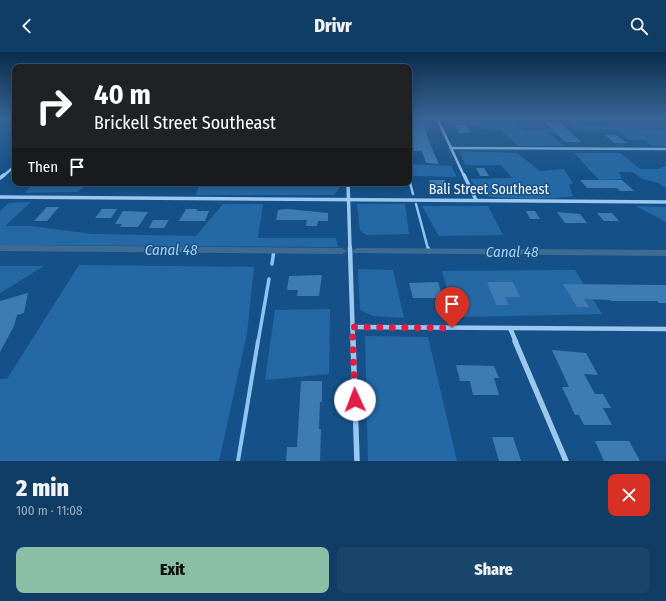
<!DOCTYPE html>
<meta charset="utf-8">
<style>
:root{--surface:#103d66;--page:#19446c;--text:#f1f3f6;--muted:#9caebf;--line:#30567a;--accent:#8abfa5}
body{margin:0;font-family:"Fira Sans Condensed",sans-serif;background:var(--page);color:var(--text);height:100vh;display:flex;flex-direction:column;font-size:15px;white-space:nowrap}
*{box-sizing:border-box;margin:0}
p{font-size:13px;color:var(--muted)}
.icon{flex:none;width:22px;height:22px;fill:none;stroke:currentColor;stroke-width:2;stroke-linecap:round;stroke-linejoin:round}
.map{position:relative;height:409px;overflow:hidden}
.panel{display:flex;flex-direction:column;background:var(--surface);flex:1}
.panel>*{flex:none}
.banner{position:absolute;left:12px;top:12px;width:400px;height:122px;border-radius:8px;box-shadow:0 2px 10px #0003,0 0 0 1px var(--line);background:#202124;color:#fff;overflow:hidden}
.pin{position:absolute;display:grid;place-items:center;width:34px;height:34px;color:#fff;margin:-41px -17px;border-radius:50% 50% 50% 0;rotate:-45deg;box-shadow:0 0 4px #0007}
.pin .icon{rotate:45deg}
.me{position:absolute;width:44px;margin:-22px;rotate:358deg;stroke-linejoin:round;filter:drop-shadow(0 0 3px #0008)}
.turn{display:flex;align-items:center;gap:14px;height:84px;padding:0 16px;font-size:18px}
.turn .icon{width:52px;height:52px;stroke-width:2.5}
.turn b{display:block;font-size:28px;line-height:34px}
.then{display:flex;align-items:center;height:38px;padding:0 16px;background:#0003;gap:8px;font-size:15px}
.round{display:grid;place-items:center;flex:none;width:42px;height:42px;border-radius:8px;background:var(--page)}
.headline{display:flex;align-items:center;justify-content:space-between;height:68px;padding:0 16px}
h1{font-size:24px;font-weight:800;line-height:30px}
.primary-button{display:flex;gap:8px;margin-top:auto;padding:8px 16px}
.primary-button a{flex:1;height:46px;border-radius:8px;background:var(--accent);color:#111;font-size:16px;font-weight:800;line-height:46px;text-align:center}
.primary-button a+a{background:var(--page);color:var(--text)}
header{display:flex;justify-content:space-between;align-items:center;height:52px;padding:0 16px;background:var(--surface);font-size:18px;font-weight:800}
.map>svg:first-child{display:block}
</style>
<header><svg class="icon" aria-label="back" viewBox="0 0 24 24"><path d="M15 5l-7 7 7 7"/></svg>Drivr<svg class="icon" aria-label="search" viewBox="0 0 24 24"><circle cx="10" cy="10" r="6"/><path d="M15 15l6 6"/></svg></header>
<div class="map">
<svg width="666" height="409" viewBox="0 0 666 409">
<rect width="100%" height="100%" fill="#155188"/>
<g fill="#2469a5">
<path d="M442 66H513L523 78 558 77 559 80 549 82 565 94H518L501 77H482L478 73 448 72Z"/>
<path d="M561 66H581L585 72 603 75 666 78V94H652L644 88H629L617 78 574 77Z"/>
<path d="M459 99 517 101 540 119 564 117 573 131 569 133 573 144C559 147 495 149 482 142 477 139 474 132 470 127L512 126 501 113H465Z"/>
<path d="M574 101H620L640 117H657L666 114V136L658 131 643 127 632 120H619L622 127 599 128Z"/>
<path d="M409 112 451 114 457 125 413 124Z"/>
<path d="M33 131H87L78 140 25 141Z"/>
<path d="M200 131H343L334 143H196Z"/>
<path d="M31 150 5 174H30L93 182 196 184 223 152H263L258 186H336L338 195 0 193V159L9 151Z"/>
<path d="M357 152H405L409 182 367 183 360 179Z"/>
<path d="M422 154H488L503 183 439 184Z"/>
<path d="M636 154 666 155V170Z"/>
<path d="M79 213 254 215 247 282 219 409H0V327H7Z"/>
<path d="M0 214H44L0 241Z"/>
<path d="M358 217 393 218 404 266 373 264 360 258Z"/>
<path d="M575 218 602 262 455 265 442 219Z"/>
<path d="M330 257 329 322 265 328 275 258Z"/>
<path d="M365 284 428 285 457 409H368Z"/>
</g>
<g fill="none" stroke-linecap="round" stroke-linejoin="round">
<g stroke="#8dc4f2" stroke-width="2.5">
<path d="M409 127 413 142"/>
<path d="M416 152 428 197"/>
</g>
<g stroke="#8dc4f2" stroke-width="3.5">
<path d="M428 196 429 200"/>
<path d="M272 212 274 198"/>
<path d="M258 290 269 227"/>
</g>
<path stroke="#8dc4f2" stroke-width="4" d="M238 409 258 289"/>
<g fill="#3e6b93" fill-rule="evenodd">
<path d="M0 193 342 196 347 199 342 202 0 199Z"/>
<path d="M357 196 666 198V204L354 201 352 199Z"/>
</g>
</g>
<g fill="#3d7bb2">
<path d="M411 66H421L430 92 439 112 426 111 422 99H414L409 81V76H415Z"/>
<path d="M543 68H557L581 90H565Z"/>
<path d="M455 73H466L471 81H459Z"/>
<path d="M605 83H616L627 91H614Z"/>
<path d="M476 116H484L489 124H480Z"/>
<path d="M429 128H445L448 138H432Z"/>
<path d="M580 128H622L634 139H620L617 136H587Z"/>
<path d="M47 155H59L47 169H34Z"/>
<path d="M102 157H117L111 166H95Z"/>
<path d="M186 157H198L196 159H209L205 169H179Z"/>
<path d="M287 157 328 161V169H318L317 174H306L307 168H276L278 158Z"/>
<path d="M123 159 148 160 138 175H120L122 172H115Z"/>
<path d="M526 159H535L540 167H530Z"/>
<path d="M557 160 580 162 587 171H565Z"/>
<path d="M597 161H612L619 169H604Z"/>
<path d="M153 168H169L164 176H149Z"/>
<path d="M322 223 319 244H297L298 238H287L289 224Z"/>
<path d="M438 230 443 246H413L409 231Z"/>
<path d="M487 230H513L520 245H505L509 253H496Z"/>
<path d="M563 232 666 233V251H659L657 249H611L610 248 584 247 589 255H577Z"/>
<path d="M28 241 24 261 17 263 14 274 0 300V249Z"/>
<path d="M552 298 586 301 598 323 584 322 595 342H603L611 356H603L612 373H584L579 363H575L562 335H569Z"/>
<path d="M456 313 494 314 499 326H494L499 343H473L470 329H460Z"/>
<path d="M301 329H322V350H320L319 377H321L320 409H286L287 395H297Z"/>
<path d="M492 385H513L521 409H499Z"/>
<path d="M595 389H629L640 409H604Z"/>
</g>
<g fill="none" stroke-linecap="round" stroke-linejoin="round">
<g stroke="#9bc8ef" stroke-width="2.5">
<path d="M437 66 464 124"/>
<path d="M451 96 666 97"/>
<path d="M3 124 15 114"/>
</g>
<g stroke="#9bc8ef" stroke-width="3.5">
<path d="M464 123 476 148"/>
<path d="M0 126 4 123"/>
<path d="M348 131 350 197"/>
<path d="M0 145 666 150"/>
</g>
<g stroke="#9bc8ef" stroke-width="4.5">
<path d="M350 196 353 290"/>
<path d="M352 275 666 277"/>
<path d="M510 276 516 290"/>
</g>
<g stroke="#9bc8ef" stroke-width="5.5">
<path d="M353 289 357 409"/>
<path d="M515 289 566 409"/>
</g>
</g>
<linearGradient id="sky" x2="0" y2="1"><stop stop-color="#0c2d4b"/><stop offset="0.54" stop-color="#356596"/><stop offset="1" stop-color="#356596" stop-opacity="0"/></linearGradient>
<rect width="666" height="123" fill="url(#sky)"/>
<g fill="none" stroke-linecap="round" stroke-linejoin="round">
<path stroke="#e11d48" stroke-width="7" stroke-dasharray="0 12.6" d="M355 348 352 275 452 276"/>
</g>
<g text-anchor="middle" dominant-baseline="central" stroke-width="3" stroke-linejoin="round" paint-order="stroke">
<g font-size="14" fill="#fff" stroke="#155188">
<text x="489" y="137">Bali Street Southeast</text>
</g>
<g font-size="15" font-style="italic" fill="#a7d2f6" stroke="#155188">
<text x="171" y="198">Canal 48</text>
<text x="512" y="200">Canal 48</text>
</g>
</g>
</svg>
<div class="pin" style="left:452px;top:276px;background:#d93025"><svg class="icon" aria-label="arrive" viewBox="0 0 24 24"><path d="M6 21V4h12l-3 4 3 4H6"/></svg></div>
<svg class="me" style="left:355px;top:348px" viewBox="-20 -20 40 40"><circle r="19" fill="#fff"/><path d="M0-13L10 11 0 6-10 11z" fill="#e11d48"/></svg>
<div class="banner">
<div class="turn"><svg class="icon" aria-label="right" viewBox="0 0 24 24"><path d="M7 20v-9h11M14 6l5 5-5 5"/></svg><div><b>40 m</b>Brickell Street Southeast</div></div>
<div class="then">Then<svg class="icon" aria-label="arrive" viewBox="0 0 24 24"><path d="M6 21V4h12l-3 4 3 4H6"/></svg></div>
</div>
</div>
<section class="panel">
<div class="headline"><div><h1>2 min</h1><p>100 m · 11:08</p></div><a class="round" style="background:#d93025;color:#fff"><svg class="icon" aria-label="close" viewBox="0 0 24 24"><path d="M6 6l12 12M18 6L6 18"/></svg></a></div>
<div class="primary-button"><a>Exit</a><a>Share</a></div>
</section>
